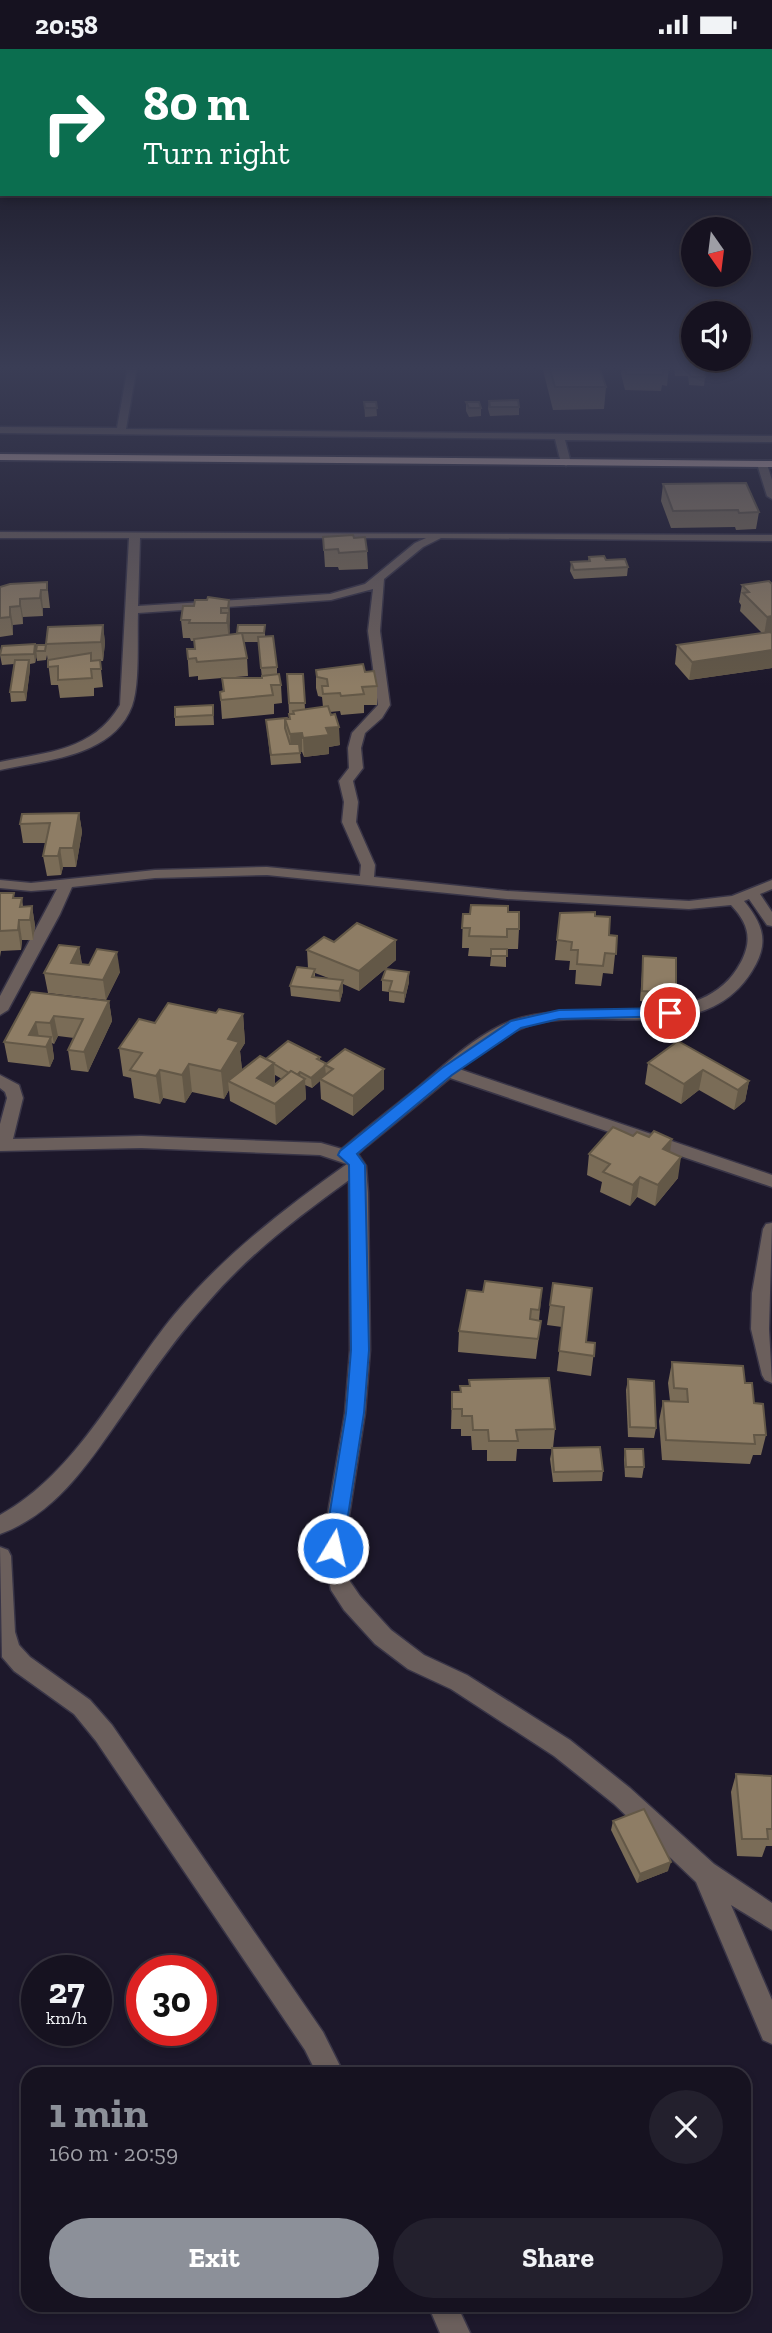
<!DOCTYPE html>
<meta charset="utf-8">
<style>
:root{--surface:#161220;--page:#23202d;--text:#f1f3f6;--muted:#9e9ea5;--line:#35323e;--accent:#8c9099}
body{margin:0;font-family:"Zilla Slab",serif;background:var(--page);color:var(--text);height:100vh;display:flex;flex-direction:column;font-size:26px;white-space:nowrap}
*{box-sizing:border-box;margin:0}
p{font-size:23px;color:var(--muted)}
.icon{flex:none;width:38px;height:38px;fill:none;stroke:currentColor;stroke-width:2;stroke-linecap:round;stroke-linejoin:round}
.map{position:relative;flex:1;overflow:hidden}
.sheet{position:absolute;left:21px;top:2018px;width:730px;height:245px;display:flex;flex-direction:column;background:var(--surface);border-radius:21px;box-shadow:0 4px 10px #0003,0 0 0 2px var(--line)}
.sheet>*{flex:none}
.guide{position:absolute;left:0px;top:0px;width:774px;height:147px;box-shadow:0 4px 10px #0003,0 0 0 2px var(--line);background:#0b6e4f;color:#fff;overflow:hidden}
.needle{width:46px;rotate:166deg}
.tools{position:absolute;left:681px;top:168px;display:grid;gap:14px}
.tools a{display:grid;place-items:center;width:70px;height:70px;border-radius:50%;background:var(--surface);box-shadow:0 4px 10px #0003,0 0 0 2px var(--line);font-size:35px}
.speed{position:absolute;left:21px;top:1906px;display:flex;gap:14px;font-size:35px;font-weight:700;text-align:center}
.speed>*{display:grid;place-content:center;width:91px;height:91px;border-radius:50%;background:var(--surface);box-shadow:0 4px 10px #0003,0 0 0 2px var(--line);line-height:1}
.speed small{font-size:18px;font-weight:400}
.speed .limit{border:10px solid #d22;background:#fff;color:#111}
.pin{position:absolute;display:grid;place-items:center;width:60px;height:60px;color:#fff;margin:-30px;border:4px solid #fff;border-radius:50%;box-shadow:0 2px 7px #0007}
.me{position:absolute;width:77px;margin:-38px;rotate:9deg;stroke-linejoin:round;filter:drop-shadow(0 0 5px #0008)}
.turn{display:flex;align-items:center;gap:24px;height:147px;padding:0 28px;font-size:32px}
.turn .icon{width:91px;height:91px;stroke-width:2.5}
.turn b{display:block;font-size:49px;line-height:60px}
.round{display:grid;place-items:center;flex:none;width:74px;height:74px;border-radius:37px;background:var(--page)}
.headline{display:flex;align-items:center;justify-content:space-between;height:119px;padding:0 28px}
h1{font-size:42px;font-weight:700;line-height:52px;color:var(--accent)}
.action{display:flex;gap:14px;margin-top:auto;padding:14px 28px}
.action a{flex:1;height:80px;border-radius:42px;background:var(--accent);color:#fff;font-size:28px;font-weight:700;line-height:80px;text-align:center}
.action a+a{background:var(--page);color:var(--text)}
.status{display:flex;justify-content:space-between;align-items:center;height:49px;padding:0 35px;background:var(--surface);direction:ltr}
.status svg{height:19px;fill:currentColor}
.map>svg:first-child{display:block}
</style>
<div class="status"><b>20:58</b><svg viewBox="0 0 49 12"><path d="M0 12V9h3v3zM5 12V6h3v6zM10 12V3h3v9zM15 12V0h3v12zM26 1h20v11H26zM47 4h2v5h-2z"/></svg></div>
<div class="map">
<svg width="772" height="2284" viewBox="0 0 772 2284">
<rect width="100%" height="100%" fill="#1d182b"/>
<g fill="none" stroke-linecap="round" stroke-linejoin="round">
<g stroke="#393547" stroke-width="3">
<g id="minor">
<path d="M128 317H137L126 380 772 387V393L565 391 571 414 566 417 561 414 555 390 0 384V378L117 379Z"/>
<path d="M762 412 767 415 772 431V450L767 447 757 415Z"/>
<path d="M0 483 772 486V492L441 489 423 498 384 530 380 582 390 656 382 669 365 684 361 699 363 719 353 732 358 753 356 773 375 816 374 828 507 842 689 852 732 847 772 831V840L760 845 772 863V877L767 876 749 850 744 852C761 873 769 890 756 915 713 997 616 960 542 973 511 979 483 1001 459 1020L772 1126V1138L450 1029 367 1097 358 1105 366 1117 368 1144 370 1301 365 1364 344 1499 349 1531 360 1547 391 1581 424 1606 467 1626 570 1691 630 1739 714 1815 772 1854V1881L731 1856 772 1951V1995L763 1991 696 1833 614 1755 554 1707 451 1640 408 1620 375 1595 344 1561 331 1541 322 1499 345 1364 350 1301 349 1131C298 1168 249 1205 208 1253 179 1285 154 1320 130 1355 94 1405 61 1463 0 1485V1466C78 1423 119 1333 174 1266 224 1206 284 1160 347 1115L320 1106 141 1099 0 1102V1075L7 1049 5 1043 0 1039V1026L19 1036 23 1049 13 1090 141 1087 321 1094 342 1100C366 1079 391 1060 416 1040 445 1016 475 986 511 972 583 945 701 990 741 913 753 890 748 874 731 856L689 860 507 850 267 826 155 829 72 838 60 865 8 961 0 966V947L57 840 31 842 0 839V831L31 834 155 821 267 818 360 827 361 816 342 773 344 753 339 732 349 719 348 699 352 684 378 656 368 582 373 540 331 551 138 564C137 588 140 635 132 657 113 708 45 711 0 721V713C47 703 93 702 120 656L129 489H0ZM140 489H426L415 494 365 535 330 545 138 557Z"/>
<path d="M772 1174 769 1280 772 1334 765 1331 762 1326 751 1280 752 1244 763 1180 766 1175Z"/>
<path d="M0 1498 8 1501 11 1507 15 1583 19 1596 30 1608 90 1651 112 1676 323 1983 344 2025H317L305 2001 96 1692 74 1665 14 1622 2 1608Z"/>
<path d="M428 2256H457L470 2284H440Z"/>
</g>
</g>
<g stroke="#393547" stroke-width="4">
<path id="trunk" d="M0 405 772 412V418L0 411Z"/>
</g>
<use href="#minor" fill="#6b5f5c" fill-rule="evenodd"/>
<use href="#trunk" fill="#ceb2ab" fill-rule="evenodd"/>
</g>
<g fill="#7a6c57" fill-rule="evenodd">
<path d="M542 317H599L606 338 604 360 553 361Z"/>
<path d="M622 317H669L667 337 662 336 661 342 625 341 621 325Z"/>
<path d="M674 317H703L705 328 704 337 689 336 688 327H675Z"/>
<path d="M489 352 519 358V366L490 367 488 360Z"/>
<path d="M364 353H376L377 367 365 368Z"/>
<path d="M466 353 481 359V367L469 368 466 362Z"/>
<path d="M663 435 759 463 756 480 736 481 735 478 671 479 661 452Z"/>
<path d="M323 488 367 502 368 520 339 521 338 518H325Z"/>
<path d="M589 508 606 511 628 518 627 527 574 530 570 522 571 513 588 512Z"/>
<path d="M769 532 772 619 689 631 675 615 677 596 762 584 740 562 741 556 739 553 742 536Z"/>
<path d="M47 533 50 559H43V567L23 568V575L13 576V586L0 588V538Z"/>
<path d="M229 551 230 569 229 586 237 585 265 576V588L277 618V626L281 636 282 654 274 655V665L222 670 220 643 223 642 222 629 198 631V627L189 628 187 600H195L194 592H191L190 589H183L181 571 194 557ZM244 593H258L262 629H223L248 627 247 609Z"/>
<path d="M103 576 105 594 103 612H100L103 638 94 639V647L60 649 58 636H51L47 606 46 611 37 612V607L35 614 30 615V620L26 652 11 653 10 643 14 615 2 616 0 606 35 595 36 600 46 596Z"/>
<path d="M316 621 365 623 377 637V656H364V664L341 666 340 662 330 663 340 696 329 698V705L304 708 302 703H300L301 714 271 716 266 671 289 670V665H294L289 664 287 625H303L305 660 323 658 322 648 318 647 316 639Z"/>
<path d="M213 656 214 676 175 677V668Z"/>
<path d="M79 764 82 783 76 818H63L61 826 47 827 43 807 46 794H23L20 775Z"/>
<path d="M0 844 15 849H22L23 858 32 857 35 877 33 891H22L21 901 1 902 0 908Z"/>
<path d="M508 863 519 880 518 900H506V918L490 917 491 908 468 907 469 899H462L463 865Z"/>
<path d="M560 864 595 867 609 886 617 887 613 925 603 924 601 937 575 935 576 921H569L570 912 555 911Z"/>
<path d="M334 893 396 911 359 942 343 935V942L340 953 291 947 290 937 308 919 307 901ZM315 924 331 930 315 929Z"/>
<path d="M79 898 82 915 120 923 106 951 48 944 44 924Z"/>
<path d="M643 907 676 944 675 955 640 952Z"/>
<path d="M382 931 409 933 404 954 389 952V943L382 942Z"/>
<path d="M31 943 109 952 112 972 88 1023 71 1021 68 1001 74 989 58 987 54 995 52 994 54 1009 50 1018 8 1013 4 993Z"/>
<path d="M216 964 243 965 245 994 240 1002 242 1021 241 1022 266 1010 320 1008V1011L384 1040 353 1067 321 1050 320 1032 312 1039 305 1036 306 1050 276 1076 230 1052 229 1041 224 1050 192 1043 185 1054 163 1049 160 1055 134 1049 131 1029 123 1027 119 999ZM275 1026 282 1030 273 1037 275 1035Z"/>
<path d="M678 992 749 1032 745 1052 734 1061 699 1041 681 1055 645 1035 648 1014Z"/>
<path d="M670 1103 678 1129 655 1157 637 1148 630 1157 600 1143 602 1133 587 1126 589 1105Z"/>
<path d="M553 1234 586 1293 595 1294 591 1327 557 1322 562 1278 547 1276Z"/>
<path d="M542 1239 539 1271 541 1272 536 1310 458 1303 459 1282 483 1243Z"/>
<path d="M672 1313 745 1334 766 1386 761 1406H753L750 1415 662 1411 659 1372 663 1352H670L668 1334Z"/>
<path d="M628 1330 656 1379 654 1389 628 1388 626 1341Z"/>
<path d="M469 1331 555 1380 553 1399 603 1422 602 1432 553 1433 550 1410 552 1400H517L516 1412H487V1401H472L471 1387H461V1380H451L452 1343H460V1337H469Z"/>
<path d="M625 1400 644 1418 642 1429 625 1428 624 1410Z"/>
<path d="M736 1725 772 1727V1797H766L762 1808 737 1807 731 1743Z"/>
<path d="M613 1772 668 1822 637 1834 611 1781Z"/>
</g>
<g fill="#635847">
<path d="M41 541 43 559V567L40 549Z"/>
<path d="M20 550 23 568V575L20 557Z"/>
<path d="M229 551 230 569V577L228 559Z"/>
<path d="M10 558 13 576V586L10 568Z"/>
<path d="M228 564 230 582 229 592 227 574Z"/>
<path d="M772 567V585L764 586 767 568Z"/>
<path d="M103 576 105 594 103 612 101 593Z"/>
<path d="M35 595 37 607 35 614 34 605Z"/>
<path d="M772 601V619L689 631 692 613Z"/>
<path d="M29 611 30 620 26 652 24 643Z"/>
<path d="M339 678 340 696 329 698V705L304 708 303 689 326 679Z"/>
<path d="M302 684V703L291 704 290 685Z"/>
<path d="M79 764 82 783 76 818 73 799Z"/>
<path d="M60 799 63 818 61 826 58 807Z"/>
<path d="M32 857 35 877 33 891 30 871Z"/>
<path d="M19 871 22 891 21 901 18 881Z"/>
<path d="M396 891V911L359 942V922Z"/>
<path d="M79 898 82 918 71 914Z"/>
<path d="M117 903 120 923 106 951 103 931Z"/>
<path d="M409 923V933L404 954V944Z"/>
<path d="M343 931V942L340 953 339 942Z"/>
<path d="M109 952 112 972 88 1023 84 1003Z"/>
<path d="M243 965 245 994 240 1002 242 1021 233 1035 228 1032 229 1041 224 1050 221 1022 228 990Z"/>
<path d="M54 967 58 987 54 995 50 974Z"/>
<path d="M36 973 40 993 29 986Z"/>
<path d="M51 988 54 1009 50 1018 46 998Z"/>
<path d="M274 1014 275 1035 260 1048 257 1029Z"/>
<path d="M189 1015 192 1043 185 1054 182 1026Z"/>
<path d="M325 1017 326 1027 320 1030V1032L312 1039 311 1029Z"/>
<path d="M384 1020V1040L353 1067V1047Z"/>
<path d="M160 1021 163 1049 160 1055 156 1027Z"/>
<path d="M703 1021 699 1041 681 1055 684 1035Z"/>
<path d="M300 1023 301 1033 305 1030 306 1050 276 1076 275 1055 296 1027Z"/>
<path d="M749 1032 745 1052 734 1061 738 1041Z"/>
<path d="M672 1090 669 1110 663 1100Z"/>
<path d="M681 1108 678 1129 655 1157 658 1136Z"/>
<path d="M640 1128 637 1148 630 1157 633 1136Z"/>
<path d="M671 1813 668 1822 637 1834 640 1825Z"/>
</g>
<g fill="#8e7d65" stroke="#635847" stroke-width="2">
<path d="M549 317H599L606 338H555Z"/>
<path d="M625 317H669V321H663V326L626 325Z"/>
<path d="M676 317H703L705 328H690L689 319 676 318Z"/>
<path d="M518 351 519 358H490L489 352Z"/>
<path d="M364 353H376L377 359H365Z"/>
<path d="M466 353H479L481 359H469Z"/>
<path d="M746 434 759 463 739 464 738 461 673 462 663 435Z"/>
<path d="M353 486 354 489 365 488 367 502 339 504 338 500 324 501 323 488Z"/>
<path d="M604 507 606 511 625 510 628 518 574 521 571 513 590 512 589 508Z"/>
<path d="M769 532 772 535V567L767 568 743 544 749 543 742 536Z"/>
<path d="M47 533V541H41L40 549 20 550V557L10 558V568L0 569V538L10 535Z"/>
<path d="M208 548 229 551 228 559H221V564H228L227 574H189L190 571H181L183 557H194L195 551H207Z"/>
<path d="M103 576 101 593 46 595 48 578Z"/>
<path d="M238 576H265L264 584H237Z"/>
<path d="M770 583 772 584V601L692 613 677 596Z"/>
<path d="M242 584 247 609 197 613 196 609 188 610 187 600H195L194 590Z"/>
<path d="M273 587 277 618 261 619 258 588Z"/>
<path d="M35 595 34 605 0 606 2 597Z"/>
<path d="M37 596H46L45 602H36Z"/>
<path d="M91 604V612L100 611 101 620H91L92 629 58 631V617L48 618V611Z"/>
<path d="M15 611H29L24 643H10Z"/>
<path d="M363 615 365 623 374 622 377 637 362 638 364 645 341 647 340 644 323 645 322 637H328L327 630 317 628 316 621Z"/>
<path d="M279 625 281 636H271L273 646 221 651 220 643 224 642 222 629H262V627Z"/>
<path d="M287 625H303L305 654H289Z"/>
<path d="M213 656V666L175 668V658Z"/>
<path d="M328 657 331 666 335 665 339 678 326 679 329 686 303 689 302 684 290 685 285 670H290L289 665H294L293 662Z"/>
<path d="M286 669 285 670V679L290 695H299L300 704 271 706 266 671Z"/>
<path d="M79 764 73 799H60L58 807H43L50 774 20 775 22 765Z"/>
<path d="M0 844H14L13 849H22L20 858 32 857 30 871H19L18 881 0 882Z"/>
<path d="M471 856 508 857V863H519V880H507V888L469 887 470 879H462L463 865H470Z"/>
<path d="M595 863V867L610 868 609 886 617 887 616 905 605 904 603 917 577 915 578 901H571L572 893 557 891 560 864Z"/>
<path d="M357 874 396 891 359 922 307 901 324 888 334 893Z"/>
<path d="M59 896 79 898 71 914 89 916 97 900 117 903 103 931 44 924Z"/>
<rect x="491" y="900" width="16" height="7"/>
<path d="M643 907 676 909V944L642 942Z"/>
<path d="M297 918 315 920 312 928 343 931 339 942 290 937Z"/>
<path d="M386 920 409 923 404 944 389 942 392 932 382 931Z"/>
<path d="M31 943 109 952 84 1003 68 1001 83 970 54 967 50 974 36 973 29 986 51 988 46 998 4 993Z"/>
<path d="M168 954 216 964 219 960 243 965 228 990 239 993 221 1022 189 1015 182 1026 160 1021 156 1027 130 1021 142 1004 119 999 139 970 155 974Z"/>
<path d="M288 992 320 1008 317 1010 327 1015 326 1016 311 1029 300 1023 297 1026 291 1022 289 1024 266 1010Z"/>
<path d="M678 992 749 1032 738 1041 703 1021 684 1035 648 1014Z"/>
<path d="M345 1000 384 1020 353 1047 320 1030 333 1020 325 1016Z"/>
<path d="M260 1007 274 1014 257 1029 273 1037 291 1022 305 1030 275 1055 228 1032Z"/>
<path d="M613 1078 633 1087 637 1083 649 1088 654 1082 672 1090 663 1100 681 1108 658 1136 640 1128 633 1136 603 1123 610 1115 589 1105Z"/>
<path d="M485 1232 542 1239 539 1261 531 1260 530 1270 541 1272 538 1290 459 1282 467 1241 483 1243Z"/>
<path d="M553 1234 592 1239 586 1293 595 1294 594 1307 559 1302 564 1258 550 1256Z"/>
<path d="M672 1313 743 1317 745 1334H752L754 1354 763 1355 766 1386H754L755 1395 666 1391 663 1352 688 1353 687 1340 674 1339Z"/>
<path d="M549 1329 555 1380 516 1381 518 1392H489L488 1381H473L472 1367H462V1360H452V1343H461L460 1337H470L469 1331Z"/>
<path d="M628 1330 654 1332 656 1379 630 1378Z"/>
<path d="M600 1398 603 1422 554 1423 552 1399Z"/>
<path d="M625 1400H643L644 1418H626Z"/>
<path d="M736 1725 772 1727V1780H767L768 1790H742Z"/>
<path d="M644 1760 671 1813 640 1825 613 1772Z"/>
</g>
<linearGradient id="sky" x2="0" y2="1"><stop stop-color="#100d18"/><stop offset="0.5" stop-color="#3a3d55"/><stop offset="1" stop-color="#3a3d55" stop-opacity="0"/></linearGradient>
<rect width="772" height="637" fill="url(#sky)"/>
<path fill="#1a73e8" stroke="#114b97" stroke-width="2" d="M670 959 675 960V967L559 970 521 979 452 1026 357 1105 365 1116 369 1301 364 1364 343 1499 340 1505 333 1507 326 1505 324 1499 346 1364 351 1301 349 1116 338 1106 340 1102 442 1019 511 972 559 961Z"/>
</svg>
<div class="tools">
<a><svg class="needle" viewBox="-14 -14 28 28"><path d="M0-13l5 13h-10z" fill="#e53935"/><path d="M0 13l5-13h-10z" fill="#9e9ea5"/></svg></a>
<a><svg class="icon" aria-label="sound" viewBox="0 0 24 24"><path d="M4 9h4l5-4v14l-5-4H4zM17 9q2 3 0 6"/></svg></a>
</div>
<div class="speed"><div>27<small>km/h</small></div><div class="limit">30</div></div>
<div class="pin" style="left:670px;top:964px;background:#d93025"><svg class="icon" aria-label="arrive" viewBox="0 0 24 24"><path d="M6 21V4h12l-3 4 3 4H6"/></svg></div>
<svg class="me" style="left:333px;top:1499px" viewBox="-20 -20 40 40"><circle r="17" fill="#1a73e8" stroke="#fff" stroke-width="3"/><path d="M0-11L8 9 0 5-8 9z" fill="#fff"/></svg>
<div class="guide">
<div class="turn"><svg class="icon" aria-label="right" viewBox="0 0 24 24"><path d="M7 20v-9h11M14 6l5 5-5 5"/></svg><div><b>80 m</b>Turn right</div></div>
</div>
<section class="sheet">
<div class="headline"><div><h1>1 min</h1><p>160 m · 20:59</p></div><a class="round"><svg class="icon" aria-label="close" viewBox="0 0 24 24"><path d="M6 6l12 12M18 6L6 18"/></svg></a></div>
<div class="action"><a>Exit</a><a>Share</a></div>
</section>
</div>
